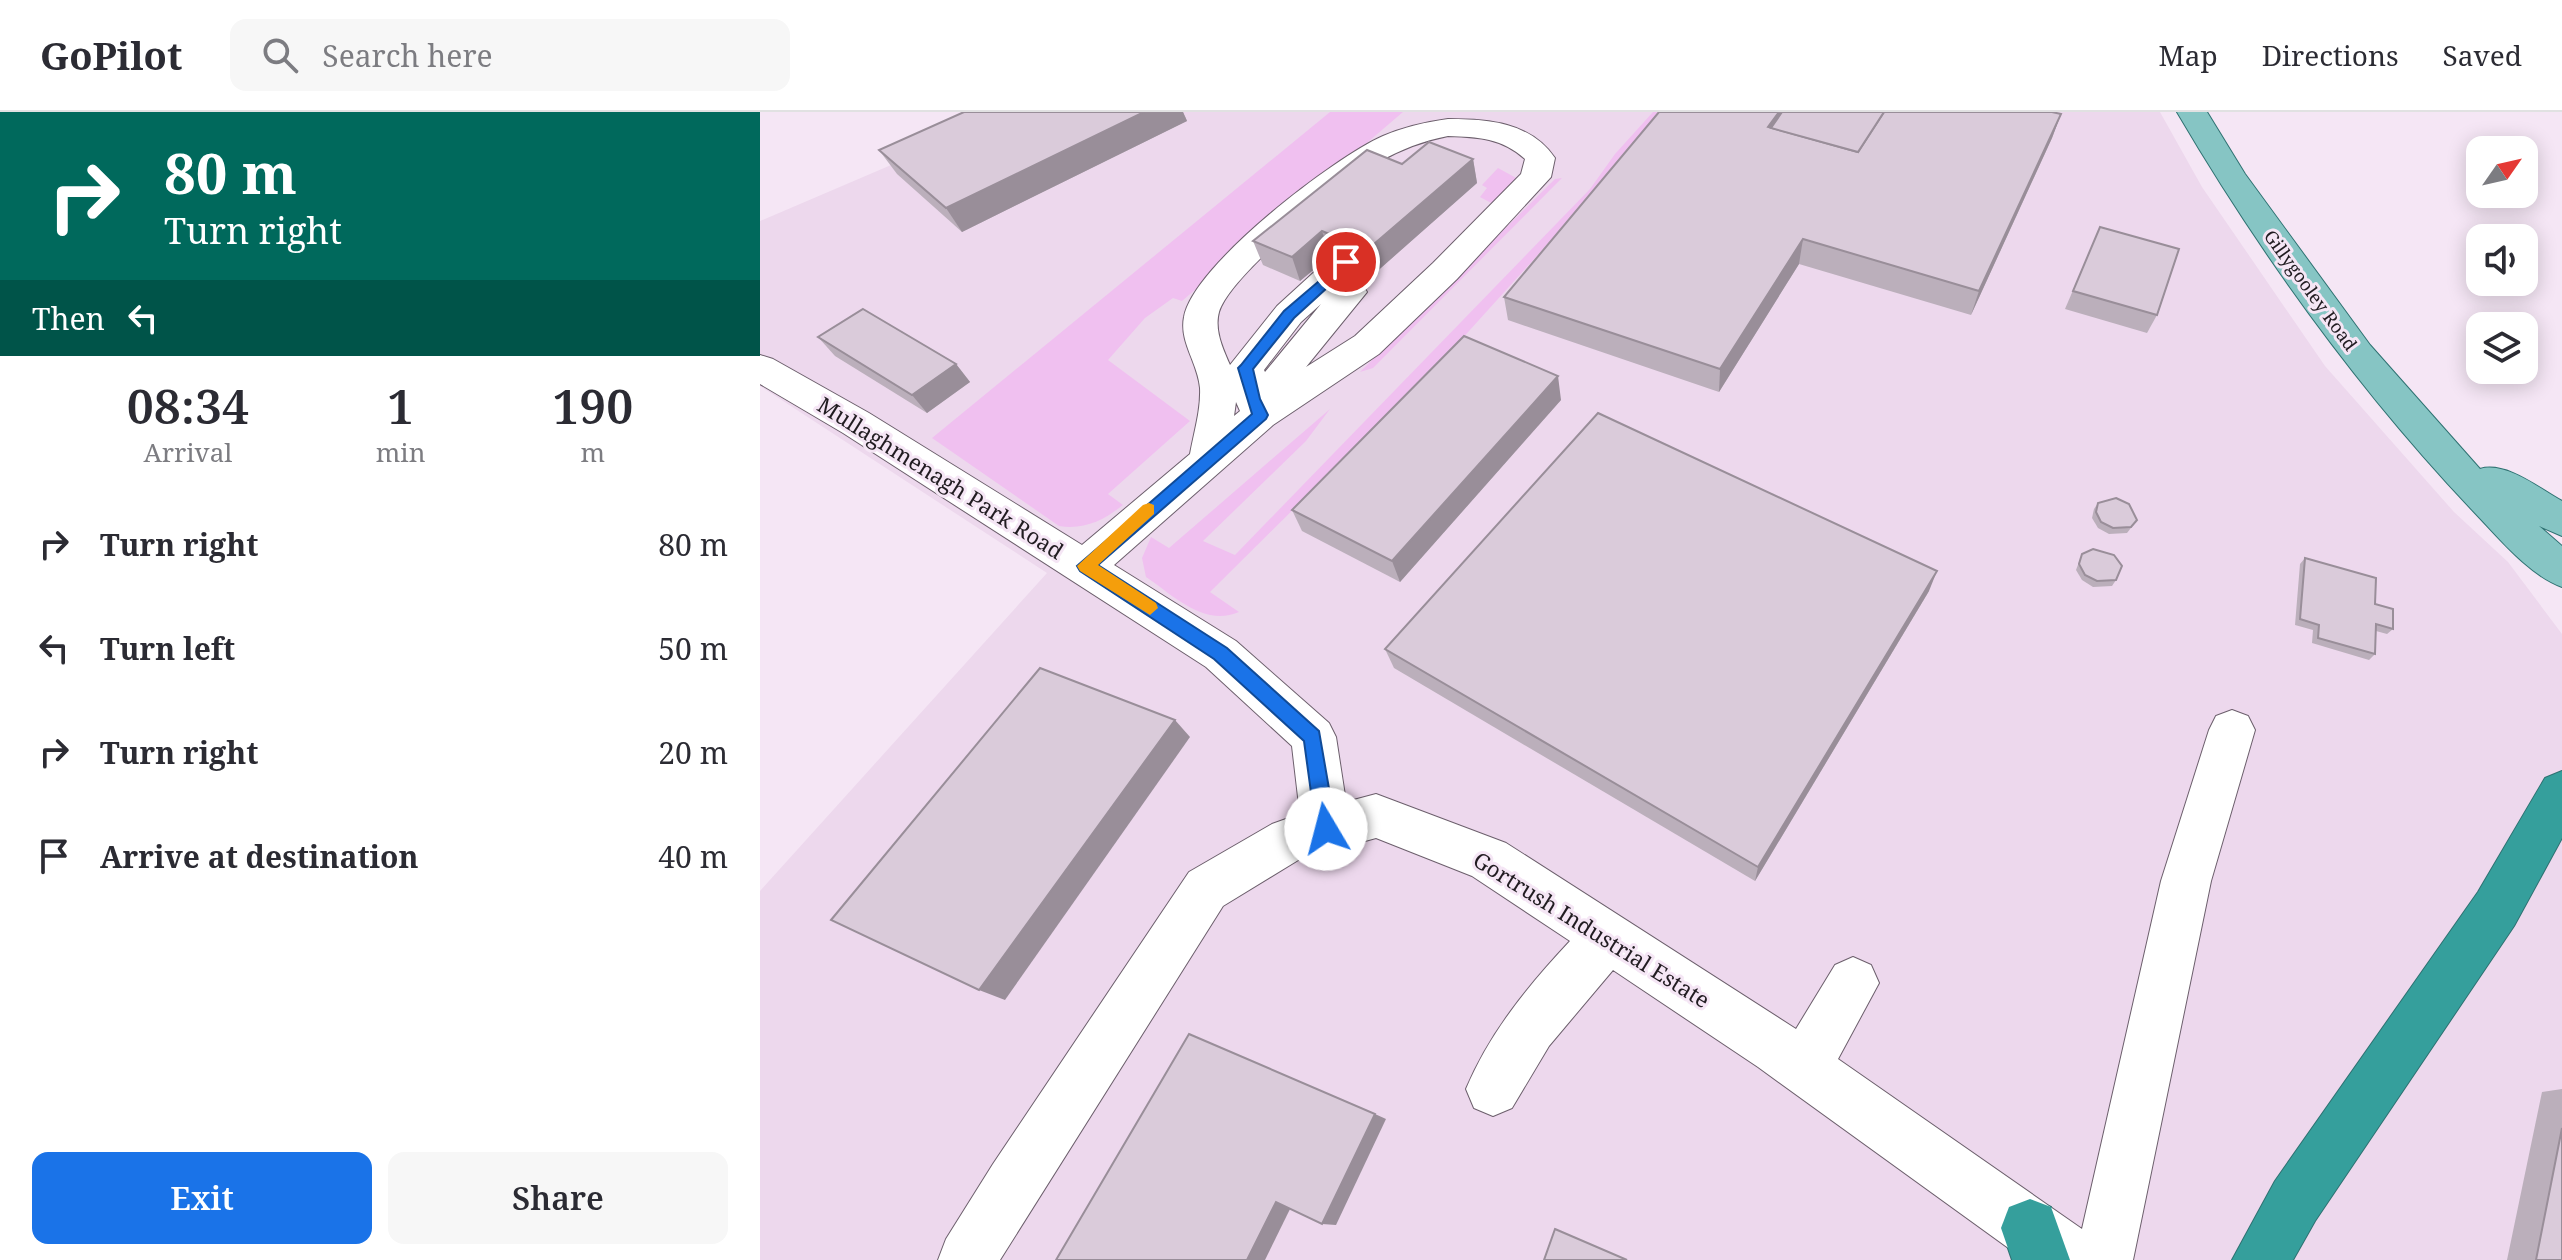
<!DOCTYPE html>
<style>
:root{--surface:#fff;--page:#f7f7f7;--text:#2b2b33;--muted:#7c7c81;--line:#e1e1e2;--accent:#1a73e8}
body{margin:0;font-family:"Noto Serif",serif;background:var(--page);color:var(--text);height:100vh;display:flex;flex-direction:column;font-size:30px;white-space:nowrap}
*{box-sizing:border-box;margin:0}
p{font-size:26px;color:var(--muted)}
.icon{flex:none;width:44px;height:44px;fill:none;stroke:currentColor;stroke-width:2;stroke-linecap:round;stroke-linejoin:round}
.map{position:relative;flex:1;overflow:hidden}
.sheet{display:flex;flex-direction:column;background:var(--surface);width:760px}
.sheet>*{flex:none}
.banner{background:#00695c;color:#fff;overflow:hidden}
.needle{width:52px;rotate:56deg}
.tools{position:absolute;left:1706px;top:24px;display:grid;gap:16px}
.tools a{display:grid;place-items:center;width:72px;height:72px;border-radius:16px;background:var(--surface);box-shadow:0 4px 20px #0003;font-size:40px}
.pin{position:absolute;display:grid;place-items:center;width:68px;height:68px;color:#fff;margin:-34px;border:4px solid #fff;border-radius:50%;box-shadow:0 2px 8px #0007}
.me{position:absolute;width:88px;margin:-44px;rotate:352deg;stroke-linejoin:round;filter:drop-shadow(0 0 6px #0008)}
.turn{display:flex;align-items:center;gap:28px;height:168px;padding:0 32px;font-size:36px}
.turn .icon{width:104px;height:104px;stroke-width:2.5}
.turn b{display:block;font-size:56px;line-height:68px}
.then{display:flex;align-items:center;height:76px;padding:0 32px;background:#0003;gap:16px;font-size:30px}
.eta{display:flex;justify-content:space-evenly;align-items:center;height:136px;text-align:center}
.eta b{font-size:48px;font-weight:600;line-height:56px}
.action{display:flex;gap:16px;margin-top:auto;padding:16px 32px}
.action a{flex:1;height:92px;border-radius:16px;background:var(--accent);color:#fff;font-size:32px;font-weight:600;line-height:92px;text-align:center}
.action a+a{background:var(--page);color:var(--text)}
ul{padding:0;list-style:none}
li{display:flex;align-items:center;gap:24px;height:104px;padding:0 32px}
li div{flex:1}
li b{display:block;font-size:30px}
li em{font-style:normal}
header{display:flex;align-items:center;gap:48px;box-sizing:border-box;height:112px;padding:0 40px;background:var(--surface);border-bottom:2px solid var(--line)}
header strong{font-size:38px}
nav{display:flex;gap:44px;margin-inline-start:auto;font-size:28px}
.search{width:560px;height:72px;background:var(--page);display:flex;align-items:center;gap:20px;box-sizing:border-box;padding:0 28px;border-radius:16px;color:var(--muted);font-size:30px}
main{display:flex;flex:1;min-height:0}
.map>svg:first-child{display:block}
</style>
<header>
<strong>GoPilot</strong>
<div class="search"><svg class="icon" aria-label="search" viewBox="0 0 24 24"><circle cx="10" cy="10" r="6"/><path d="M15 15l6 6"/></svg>Search here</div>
<nav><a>Map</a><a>Directions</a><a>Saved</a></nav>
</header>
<main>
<section class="sheet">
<div class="banner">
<div class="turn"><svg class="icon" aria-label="right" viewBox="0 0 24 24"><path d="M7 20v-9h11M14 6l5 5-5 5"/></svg><div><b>80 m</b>Turn right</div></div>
<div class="then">Then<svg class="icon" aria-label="left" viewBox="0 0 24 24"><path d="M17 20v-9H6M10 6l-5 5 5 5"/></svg></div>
</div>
<div class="eta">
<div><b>08:34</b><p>Arrival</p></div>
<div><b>1</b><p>min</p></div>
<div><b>190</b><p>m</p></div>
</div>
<ul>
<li><svg class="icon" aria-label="right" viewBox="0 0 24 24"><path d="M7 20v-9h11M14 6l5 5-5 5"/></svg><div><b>Turn right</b></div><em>80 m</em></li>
<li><svg class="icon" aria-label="left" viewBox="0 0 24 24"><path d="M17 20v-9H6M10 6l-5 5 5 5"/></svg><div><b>Turn left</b></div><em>50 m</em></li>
<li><svg class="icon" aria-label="right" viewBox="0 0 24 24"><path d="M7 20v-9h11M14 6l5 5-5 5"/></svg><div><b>Turn right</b></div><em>20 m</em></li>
<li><svg class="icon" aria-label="arrive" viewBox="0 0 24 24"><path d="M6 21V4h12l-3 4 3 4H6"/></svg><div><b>Arrive at destination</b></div><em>40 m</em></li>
</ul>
<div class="action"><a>Exit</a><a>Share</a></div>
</section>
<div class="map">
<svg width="1802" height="1148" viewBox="0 0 1802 1148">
<rect width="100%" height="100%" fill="#f5e6f5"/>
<path fill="#edd8ed" d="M255 0H1400L1442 75 1565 254 1694 400 1748 450 1802 522V1148H0V779L287 461 0 274V109Z"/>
<g fill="#f0c0f0">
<path d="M570 0H643L422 189 413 186 385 206 348 248 430 309 348 382 363 393C344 408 325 418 299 414L172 326Z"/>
<path d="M893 0H907L671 261 450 480 479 500C444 515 414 484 386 465L382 446 391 425 409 436 570 297 546 329 443 429 475 443 830 77 855 42Z"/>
<path d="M738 56 758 67 733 92 720 85 727 76 722 73Z"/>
<path d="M802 66 613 256 600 260 795 67Z"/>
</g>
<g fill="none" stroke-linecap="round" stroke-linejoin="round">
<g stroke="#6c5f6c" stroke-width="2">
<path id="minor" d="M688 7C728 7 770 10 795 46L791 65 697 167 619 242 513 313 354 453 476 529 569 611 576 625 586 690 616 682 746 731 1036 917 1075 853 1093 845 1111 853 1119 871 1078 947 1322 1117 1401 769 1449 618 1456 604 1472 598 1488 604 1495 618 1451 769 1373 1148H1265L998 955 853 858 789 934 752 996 733 1004 714 996 706 977C730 920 768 874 810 829L712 764 616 726 540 747 463 794 240 1148H178L186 1127 233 1052 429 760 512 712 540 702 532 634 446 555 83 321 0 272V243L13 247 109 301 322 433 430 342C434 320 441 298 440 276 438 251 419 230 424 205 433 153 575 45 623 24 644 15 666 10 688 7ZM688 24C718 25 742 26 765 47L761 62 673 151 595 224 546 255 607 180 602 172 584 170 603 150 598 142 586 139 574 142 517 194 470 253C463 237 454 218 459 200 470 163 584 71 619 50 641 37 663 29 688 24ZM561 192 505 260 504 258 541 210ZM476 290 480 299 474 304Z"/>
</g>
<g stroke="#2e7171" stroke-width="2">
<path id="major" d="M1417 0H1447L1485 62 1610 233 1720 357C1746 349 1780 377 1802 389V424L1779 414 1802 434V475C1769 463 1739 426 1715 401 1600 280 1501 143 1417 0Z"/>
</g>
<g stroke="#2e7171" stroke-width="2">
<g id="highway">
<path d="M1802 659V726L1754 814 1555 1109 1533 1148H1472L1515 1069 1718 780 1785 666Z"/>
<path d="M1270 1087 1291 1095 1310 1148H1252L1241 1116 1249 1095Z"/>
</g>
</g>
<use href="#minor" fill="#fff" fill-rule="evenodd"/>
<use href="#major" fill="#86c5c4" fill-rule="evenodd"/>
<use href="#highway" fill="#359f9c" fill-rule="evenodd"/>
</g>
<g fill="#bbafbb">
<path d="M204 0H423L427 9 202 120 137 62 119 38Z"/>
<path d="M1301 2 1292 26 1211 203 1039 152 959 280 748 208 744 185Z"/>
<path d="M713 47 717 71 614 162 570 144 540 169 503 153 493 129 642 52Z"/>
<path d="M1340 115 1397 203 1387 221 1305 197Z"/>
<path d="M58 225 196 252 210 270 167 301 75 244Z"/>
<path d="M801 288 640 470 542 419 532 398Z"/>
<path d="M1338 391 1377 408 1367 421 1349 422 1338 416 1332 406 1334 397Z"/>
<path d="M1322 442 1356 468 1352 474 1333 475 1322 468 1316 458Z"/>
<path d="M1545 446 1615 492 1633 517 1627 522 1616 519 1615 542 1609 548 1552 531 1553 518 1535 513 1540 452Z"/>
<path d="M1169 479 995 769 634 556 625 537Z"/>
<path d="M1802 977V1148H1747L1782 980Z"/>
</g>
<g fill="#998e99">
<path d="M384 0H423L427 9 202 120 186 96Z"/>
<path d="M1019 0H1034L1018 23 1008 15Z"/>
<path d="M1301 2 1292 26 1211 203 1219 179Z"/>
<path d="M713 47 717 71 614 162 607 138Z"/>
<path d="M562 119 570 144 540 169 532 145Z"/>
<path d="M1043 127 1039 152 959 280 960 257Z"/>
<path d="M196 252 210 270 167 301 152 283Z"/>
<path d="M798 264 801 288 640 470 632 449Z"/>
<path d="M1177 459 1169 479 995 769 998 755Z"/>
<path d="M415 608 430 625 245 888 219 878Z"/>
<path d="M615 1002 626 1007 576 1113 562 1112Z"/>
<path d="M516 1090 532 1093 505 1148H487Z"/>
</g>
<g fill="#dacbda" stroke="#998e99" stroke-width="2">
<path d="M204 0H384L186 96 119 38Z"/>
<path d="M899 0H1019L1008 15 1098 40 1124 0H1292L1301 2 1219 179 1043 127 960 257 744 185Z"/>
<path d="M1022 0H1124L1098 40 1011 16Z"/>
<path d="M669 30 713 47 607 138 562 119 532 145 493 129 607 38 642 52Z"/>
<path d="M1340 115 1419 137 1397 203 1313 179Z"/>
<path d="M103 197 196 252 152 283 58 225Z"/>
<path d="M704 224 798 264 632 449 532 398Z"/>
<path d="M838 301 1177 459 998 755 625 537Z"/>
<path d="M1356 386 1369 392 1377 408 1371 415 1353 416 1341 410 1336 400 1338 391Z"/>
<path d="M1333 437 1354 443 1362 454 1356 468 1337 469 1325 463 1319 452 1322 442Z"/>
<path d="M1545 446 1616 466 1615 492 1633 497V517L1616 512 1615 542 1558 526 1559 513 1540 507Z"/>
<path d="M280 556 415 608 219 878 71 808Z"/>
<path d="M429 922 615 1002 562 1112 516 1090 487 1148H296Z"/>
<path d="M1802 1016V1148H1776Z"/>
<path d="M795 1117 867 1148H784Z"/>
</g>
<path fill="#1a73e8" stroke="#114b97" stroke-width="2" d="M586 146 591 147V154L534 206 493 257 500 287 508 303 506 307 338 453 467 536 559 619 576 717 573 724 566 727 559 724 556 717 544 629 454 547 320 459 317 454 492 302 478 256 481 253 524 199Z"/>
<path fill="#f59e0b" d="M389 391 394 393V402L338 453 396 491 398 496 390 503 320 459 317 454 383 393Z"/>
<g text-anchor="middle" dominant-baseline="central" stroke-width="6" stroke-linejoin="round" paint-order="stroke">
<g font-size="18" fill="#211c21" stroke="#f5e6f5">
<text transform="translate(1551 178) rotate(54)">Gillygooley Road</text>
</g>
<g font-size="22" fill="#211c21" stroke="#f5e6f5">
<text transform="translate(181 365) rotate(32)">Mullaghmenagh Park Road</text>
<text transform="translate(832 817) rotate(32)">Gortrush Industrial Estate</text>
</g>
</g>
</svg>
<div class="tools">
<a><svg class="needle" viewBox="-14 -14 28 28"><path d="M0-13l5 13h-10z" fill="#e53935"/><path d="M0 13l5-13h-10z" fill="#7c7c81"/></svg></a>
<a><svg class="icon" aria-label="sound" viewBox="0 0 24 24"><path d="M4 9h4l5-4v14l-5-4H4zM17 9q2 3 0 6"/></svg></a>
<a><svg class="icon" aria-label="layers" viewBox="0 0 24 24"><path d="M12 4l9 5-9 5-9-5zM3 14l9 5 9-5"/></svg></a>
</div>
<div class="pin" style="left:586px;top:150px;background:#d93025"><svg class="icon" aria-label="arrive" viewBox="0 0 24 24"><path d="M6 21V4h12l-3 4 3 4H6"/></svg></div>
<svg class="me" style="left:566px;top:717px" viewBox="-20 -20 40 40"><circle r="19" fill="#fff"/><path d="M0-13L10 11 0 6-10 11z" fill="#1a73e8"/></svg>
</div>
</main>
